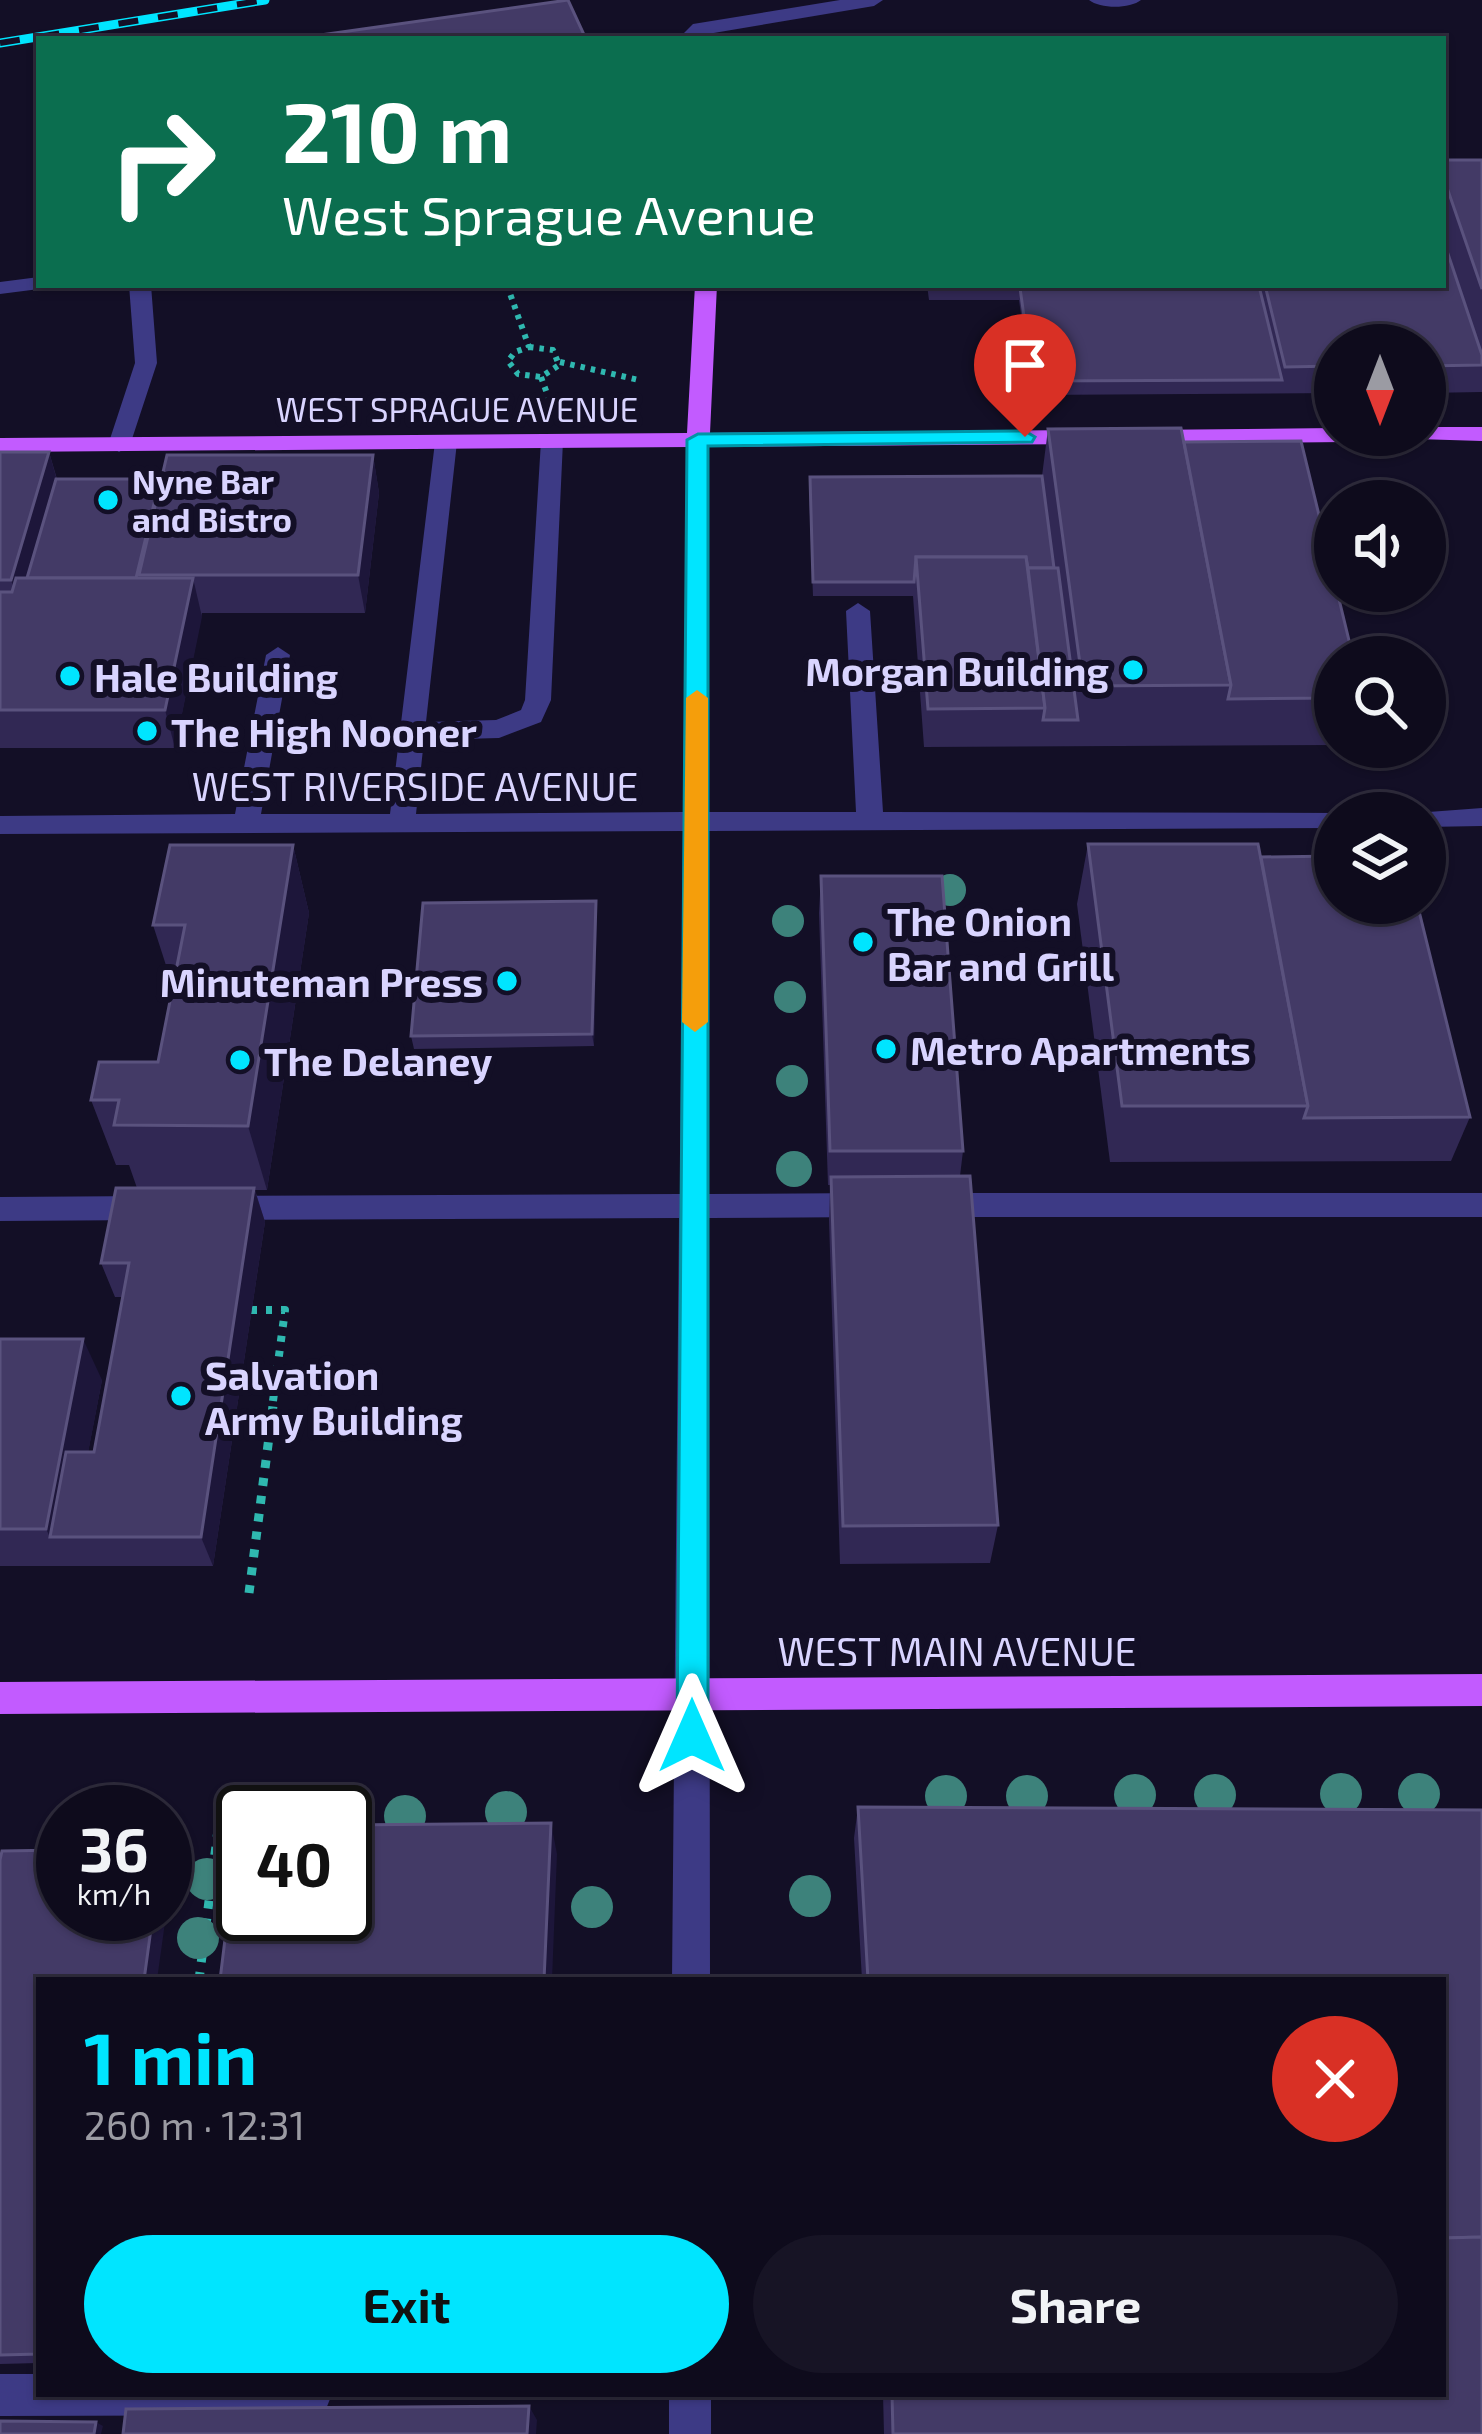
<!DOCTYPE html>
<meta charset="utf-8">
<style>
:root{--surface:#0e0b1c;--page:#171425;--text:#f1f3f6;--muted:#9b9ba3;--line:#2e2b3b;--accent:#00e5ff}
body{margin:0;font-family:"Exo 2",sans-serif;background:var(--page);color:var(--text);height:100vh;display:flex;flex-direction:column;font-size:45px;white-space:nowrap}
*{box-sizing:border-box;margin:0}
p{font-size:39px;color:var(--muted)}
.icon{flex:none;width:66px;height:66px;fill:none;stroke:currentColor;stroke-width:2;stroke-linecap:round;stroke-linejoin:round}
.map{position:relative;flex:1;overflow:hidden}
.sheet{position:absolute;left:36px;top:1977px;width:1410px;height:420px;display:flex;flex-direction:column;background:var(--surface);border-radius:0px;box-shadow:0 3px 9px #0004,0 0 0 3px var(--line)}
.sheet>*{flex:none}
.hud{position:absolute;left:36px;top:36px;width:1410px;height:252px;border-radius:0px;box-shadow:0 3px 9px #0004,0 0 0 3px var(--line);background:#0b6e4f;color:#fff;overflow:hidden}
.needle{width:78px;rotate:180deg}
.buttons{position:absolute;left:1314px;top:324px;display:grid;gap:24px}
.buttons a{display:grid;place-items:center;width:132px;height:132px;border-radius:50%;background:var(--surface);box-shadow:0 3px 9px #0004,0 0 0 3px var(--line);font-size:60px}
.speed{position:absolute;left:36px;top:1785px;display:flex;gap:24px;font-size:60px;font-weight:700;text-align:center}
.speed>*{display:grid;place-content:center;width:156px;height:156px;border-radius:50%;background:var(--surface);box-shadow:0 3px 9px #0004,0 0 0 3px var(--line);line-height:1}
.speed small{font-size:30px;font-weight:400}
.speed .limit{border:6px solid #111;border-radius:18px;background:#fff;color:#111}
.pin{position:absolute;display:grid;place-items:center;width:102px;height:102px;color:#fff;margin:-123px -51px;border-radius:50% 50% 50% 0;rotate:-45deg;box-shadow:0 0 12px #0007}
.pin .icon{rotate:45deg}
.me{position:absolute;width:132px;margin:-66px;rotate:0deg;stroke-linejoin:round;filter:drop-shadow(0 0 9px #0008)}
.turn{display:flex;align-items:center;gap:42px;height:252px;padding:0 48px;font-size:54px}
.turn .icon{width:156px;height:156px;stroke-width:2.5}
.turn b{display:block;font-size:84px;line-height:102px}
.round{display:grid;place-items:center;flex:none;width:126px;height:126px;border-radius:63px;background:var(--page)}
.headline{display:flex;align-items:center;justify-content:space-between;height:204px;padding:0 48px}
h1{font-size:72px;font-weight:700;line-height:90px;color:var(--accent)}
.primary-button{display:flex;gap:24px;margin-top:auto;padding:24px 48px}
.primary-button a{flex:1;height:138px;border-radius:72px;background:var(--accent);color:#111;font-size:48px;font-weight:700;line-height:138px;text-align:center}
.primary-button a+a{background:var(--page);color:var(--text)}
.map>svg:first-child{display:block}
</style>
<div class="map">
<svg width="1482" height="2434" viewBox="0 0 1482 2434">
<rect width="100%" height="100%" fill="#130f26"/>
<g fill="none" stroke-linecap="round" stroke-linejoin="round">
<g stroke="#2fb8b0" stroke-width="6" stroke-dasharray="4.5 6" stroke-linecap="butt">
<path d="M507 285 529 347"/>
<path d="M529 347 553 350 559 365 541 377 518 374 508 361 515 352Z"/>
<path d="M560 362 639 380"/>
<path d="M541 377 552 407"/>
</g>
<path stroke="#2fb8b0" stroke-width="8" stroke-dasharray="6 9" stroke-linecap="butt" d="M251 1310H285L273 1401"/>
<g stroke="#2fb8b0" stroke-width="9" stroke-dasharray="8 10" stroke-linecap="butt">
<path d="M249 1593 274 1398"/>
<path d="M199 1980 219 1822"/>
</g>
<g fill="#3d3a85" fill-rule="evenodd">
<path d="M840 0H883L874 6 678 39 693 24Z"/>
<path d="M1089 0H1141C1130 9 1100 9 1089 0Z"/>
<path d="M39 277V285L47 288 0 294V282Z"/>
<path d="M129 285H151L157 363 130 445 119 452 108 445 135 363Z"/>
<path d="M698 433 709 440V812H856L846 611 858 603 870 611 883 812 1345 813H1335V828L709 831V1194L870 1193 881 1196 885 1205 881 1214 870 1217 709 1218 710 1980H672L679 1218 222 1220 211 1217 207 1208 211 1199 222 1196 680 1194 683 831 0 834V816L235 814 266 655 278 647 290 655 261 814H390L435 442 446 435 457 442 426 722 496 720 521 710 525 700 541 441 552 434 563 441 551 700 541 722 499 738 424 740 416 814 683 812 687 440Z"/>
<path d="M1482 808V826L1425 827V813H1415Z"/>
<path d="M936 1193H1482V1217H936L925 1214 921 1205 925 1196Z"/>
<path d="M150 1196 161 1199 165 1208 161 1217 150 1220 0 1221V1197Z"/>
<path d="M0 2374H39V2394H332L326 2409 311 2415 0 2416Z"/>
<rect x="669" y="2394" width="42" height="40"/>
</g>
<g fill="#c25bff" fill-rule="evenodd">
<path d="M695 285H717L710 433 1088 430 1099 437 1088 444 0 452V438L687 433Z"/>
<path d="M1425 427H1482V441L1417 439 1414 435H1425Z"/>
<path d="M1335 428V435H1357L1346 442 1142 444 1131 437 1142 430Z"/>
<path d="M1482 1674V1706L0 1714V1682Z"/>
</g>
<g stroke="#00e5ff" stroke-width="9">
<path id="rail" d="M0 43 265 0"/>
</g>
<use href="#rail" stroke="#130f26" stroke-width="6" stroke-dasharray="20" stroke-linecap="butt"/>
</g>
<g fill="#3d827b">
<circle cx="950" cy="890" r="16"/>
<circle cx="788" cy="921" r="16"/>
<circle cx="790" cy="997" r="16"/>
<circle cx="792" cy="1081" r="16"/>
<circle cx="794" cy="1169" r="18"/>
<circle cx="1341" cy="1794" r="21"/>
<circle cx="1419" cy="1794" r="21"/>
<circle cx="1135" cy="1795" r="21"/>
<circle cx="1215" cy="1795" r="21"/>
<circle cx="946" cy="1796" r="21"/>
<circle cx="1027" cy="1796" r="21"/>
<circle cx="506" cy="1812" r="21"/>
<circle cx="405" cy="1816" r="21"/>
<circle cx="207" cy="1879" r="21"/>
<circle cx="810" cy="1896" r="21"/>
<circle cx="592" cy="1907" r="21"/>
<circle cx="198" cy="1938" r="21"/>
</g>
<g fill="#312854">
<path d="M1443 160H1482V392L1425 393V345H1335V393L1032 395 1019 300H929L927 285H1022V288L1443 285Z"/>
<path d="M1048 429 1184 442 1335 657V745L924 747 913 596H813L809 491 1042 476Z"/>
<path d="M0 452H49L57 479H160L373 455 379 493 365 613H202L175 748H0Z"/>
<path d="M1088 844 1261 857 1470 1117 1451 1161 1110 1162 1077 904Z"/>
<path d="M293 845 309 913 267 1190H255L265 1222 213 1566H0V1339L102 1380 88 1452H94L123 1297H115L101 1263 137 1188 129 1165H116L91 1100 158 1062 173 987 153 925Z"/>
<path d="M821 876 963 1151 960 1176 998 1525 990 1563 840 1564 829 1220 830 1185H828L819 913Z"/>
<path d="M596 901 594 1046 414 1049 411 1036Z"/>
<path d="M858 1807 1482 1810V2434H884L883 2394H1443V1980H862L854 1838Z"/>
<path d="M0 1860 173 1865 39 1980V2363L0 2364Z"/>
</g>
<g fill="#1d163a">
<path d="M49 452 60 491 24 619 11 580Z"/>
<path d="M373 455 379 493 365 613 358 575Z"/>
<path d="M193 578 202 617 175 748 165 710Z"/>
<path d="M293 845 309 913 267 1190 248 1126Z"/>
<path d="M596 901 597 914 594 1046 592 1034Z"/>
<path d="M254 1188 265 1222 213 1566 201 1537Z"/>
<path d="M83 1339 102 1380 72 1537H50L46 1529Z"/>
<path d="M551 1823 557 1854 552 1980H544Z"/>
<path d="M165 1853 173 1865 157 1980H144L153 1914H165Z"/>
<path d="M529 2406 537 2420 536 2434H527Z"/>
<path d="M96 2422 103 2426 101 2434H94Z"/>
</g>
<g fill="#433a66" stroke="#5a527e" stroke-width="3">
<path d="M568 0 586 39H292Z"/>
<path d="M1443 160H1482V289L1443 176Z"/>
<path d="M1443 239 1482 355V365L1425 366V345H1335V366L1285 367 1265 285H1443Z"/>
<path d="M1259 286 1282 380 1033 381 1020 288Z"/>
<path d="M1181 428 1231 685 1083 686 1048 429Z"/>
<path d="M1301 441 1335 581V591H1337L1353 657H1335V698L1228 699 1231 685 1184 442Z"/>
<path d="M0 452H49L11 580H0Z"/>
<path d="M167 455H373L358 575H139Z"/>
<path d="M1042 476 1054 568H1028L1026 557H916L914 582H813L810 477Z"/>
<path d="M56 479H160L136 578H27Z"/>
<path d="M916 557H1026L1045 708 928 709Z"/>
<path d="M1028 568H1058L1078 720H1043L1045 708Z"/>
<path d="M16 578H193L165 710H0V592H12Z"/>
<path d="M1088 844H1258L1308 1106H1122Z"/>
<path d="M170 845H293L248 1126 114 1125 119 1100H91L99 1062H158L185 925H153Z"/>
<path d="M1335 856V903H1417L1470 1117 1304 1118 1308 1106 1261 857Z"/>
<path d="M821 876H942L963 1151H830Z"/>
<path d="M596 901 592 1034 411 1036 423 903Z"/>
<path d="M970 1176 998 1525 843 1526 831 1177Z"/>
<path d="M116 1188H254L201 1537H50L66 1452H94L129 1263H101Z"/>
<path d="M0 1339H83L46 1529H0Z"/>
<path d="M858 1807 1482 1810V2237L1443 2238V1980H868Z"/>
<path d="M551 1823 544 1980H220L239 1825H243V1914H345V1825Z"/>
<path d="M63 1850V1914H153L144 1980H39V2354L0 2355V1860L2 1851Z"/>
<path d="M1482 2237V2434H893L892 2394H1443V2238Z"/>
<path d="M529 2406 527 2434H123L126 2409Z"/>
<path d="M0 2421 96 2422 94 2434H0Z"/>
</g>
<path fill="#00e5ff" stroke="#0095a6" stroke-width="3" d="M1025 431 1035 437 1032 442 708 446V1736L704 1746 692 1751 681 1746 677 1736 687 440 698 434Z"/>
<path fill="#f59e0b" d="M697 690 708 698V1022L695 1032 682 1022 686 698Z"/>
<g fill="#00e5ff" stroke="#130f26" stroke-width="4.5">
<circle cx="108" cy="500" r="12"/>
<circle cx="1133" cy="670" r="12"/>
<circle cx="70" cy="676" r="12"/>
<circle cx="147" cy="731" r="12"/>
<circle cx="863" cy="942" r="12"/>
<circle cx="507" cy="981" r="12"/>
<circle cx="886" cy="1049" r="12"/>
<circle cx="240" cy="1060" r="12"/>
<circle cx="181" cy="1396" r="12"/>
</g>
<g text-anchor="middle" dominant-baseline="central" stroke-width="12" stroke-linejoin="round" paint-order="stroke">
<g font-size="33" fill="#d9d4ff" stroke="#130f26">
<text x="457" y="409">WEST SPRAGUE AVENUE</text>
</g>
<g font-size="33" font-weight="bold" fill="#d9d4ff" stroke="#130f26" text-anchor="start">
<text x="132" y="481">Nyne Bar<tspan x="132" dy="38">and Bistro</tspan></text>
</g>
<g font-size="39" font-weight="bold" fill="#d9d4ff" stroke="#130f26" text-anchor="start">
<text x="1109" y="670" text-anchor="end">Morgan Building</text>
<text x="94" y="676">Hale Building</text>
<text x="171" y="731">The High Nooner</text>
<text x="887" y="920">The Onion<tspan x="887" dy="45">Bar and Grill</tspan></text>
<text x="483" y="981" text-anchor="end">Minuteman Press</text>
<text x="910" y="1049">Metro Apartments</text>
<text x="264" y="1060">The Delaney</text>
<text x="205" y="1374">Salvation<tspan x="205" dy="45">Army Building</tspan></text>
</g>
<g font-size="39" fill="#d9d4ff" stroke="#130f26">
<text x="415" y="785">WEST RIVERSIDE AVENUE</text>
<text x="957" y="1650">WEST MAIN AVENUE</text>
</g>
</g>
</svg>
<div class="buttons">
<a><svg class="needle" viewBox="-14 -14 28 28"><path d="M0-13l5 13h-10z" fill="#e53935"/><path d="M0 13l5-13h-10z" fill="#9b9ba3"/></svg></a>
<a><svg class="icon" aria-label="sound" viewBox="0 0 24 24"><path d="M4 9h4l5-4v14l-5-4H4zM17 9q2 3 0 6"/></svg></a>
<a><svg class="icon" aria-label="search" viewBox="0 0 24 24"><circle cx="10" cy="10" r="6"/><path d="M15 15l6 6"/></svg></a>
<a><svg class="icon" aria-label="layers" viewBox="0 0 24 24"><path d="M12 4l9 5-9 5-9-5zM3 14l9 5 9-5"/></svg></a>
</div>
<div class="speed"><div>36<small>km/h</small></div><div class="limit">40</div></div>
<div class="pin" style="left:1025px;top:437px;background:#d93025"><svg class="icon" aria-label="arrive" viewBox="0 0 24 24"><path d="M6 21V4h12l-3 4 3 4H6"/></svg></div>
<svg class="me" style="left:692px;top:1736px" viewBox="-20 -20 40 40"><path d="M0-17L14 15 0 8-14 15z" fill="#00e5ff" stroke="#fff" stroke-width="4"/></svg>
<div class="hud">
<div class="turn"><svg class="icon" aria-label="right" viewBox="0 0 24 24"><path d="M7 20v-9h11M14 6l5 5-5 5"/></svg><div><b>210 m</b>West Sprague Avenue</div></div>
</div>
<section class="sheet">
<div class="headline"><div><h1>1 min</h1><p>260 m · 12:31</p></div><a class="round" style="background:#d93025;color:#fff"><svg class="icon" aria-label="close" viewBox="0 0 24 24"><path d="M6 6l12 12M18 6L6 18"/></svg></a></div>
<div class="primary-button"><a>Exit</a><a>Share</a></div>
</section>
</div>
